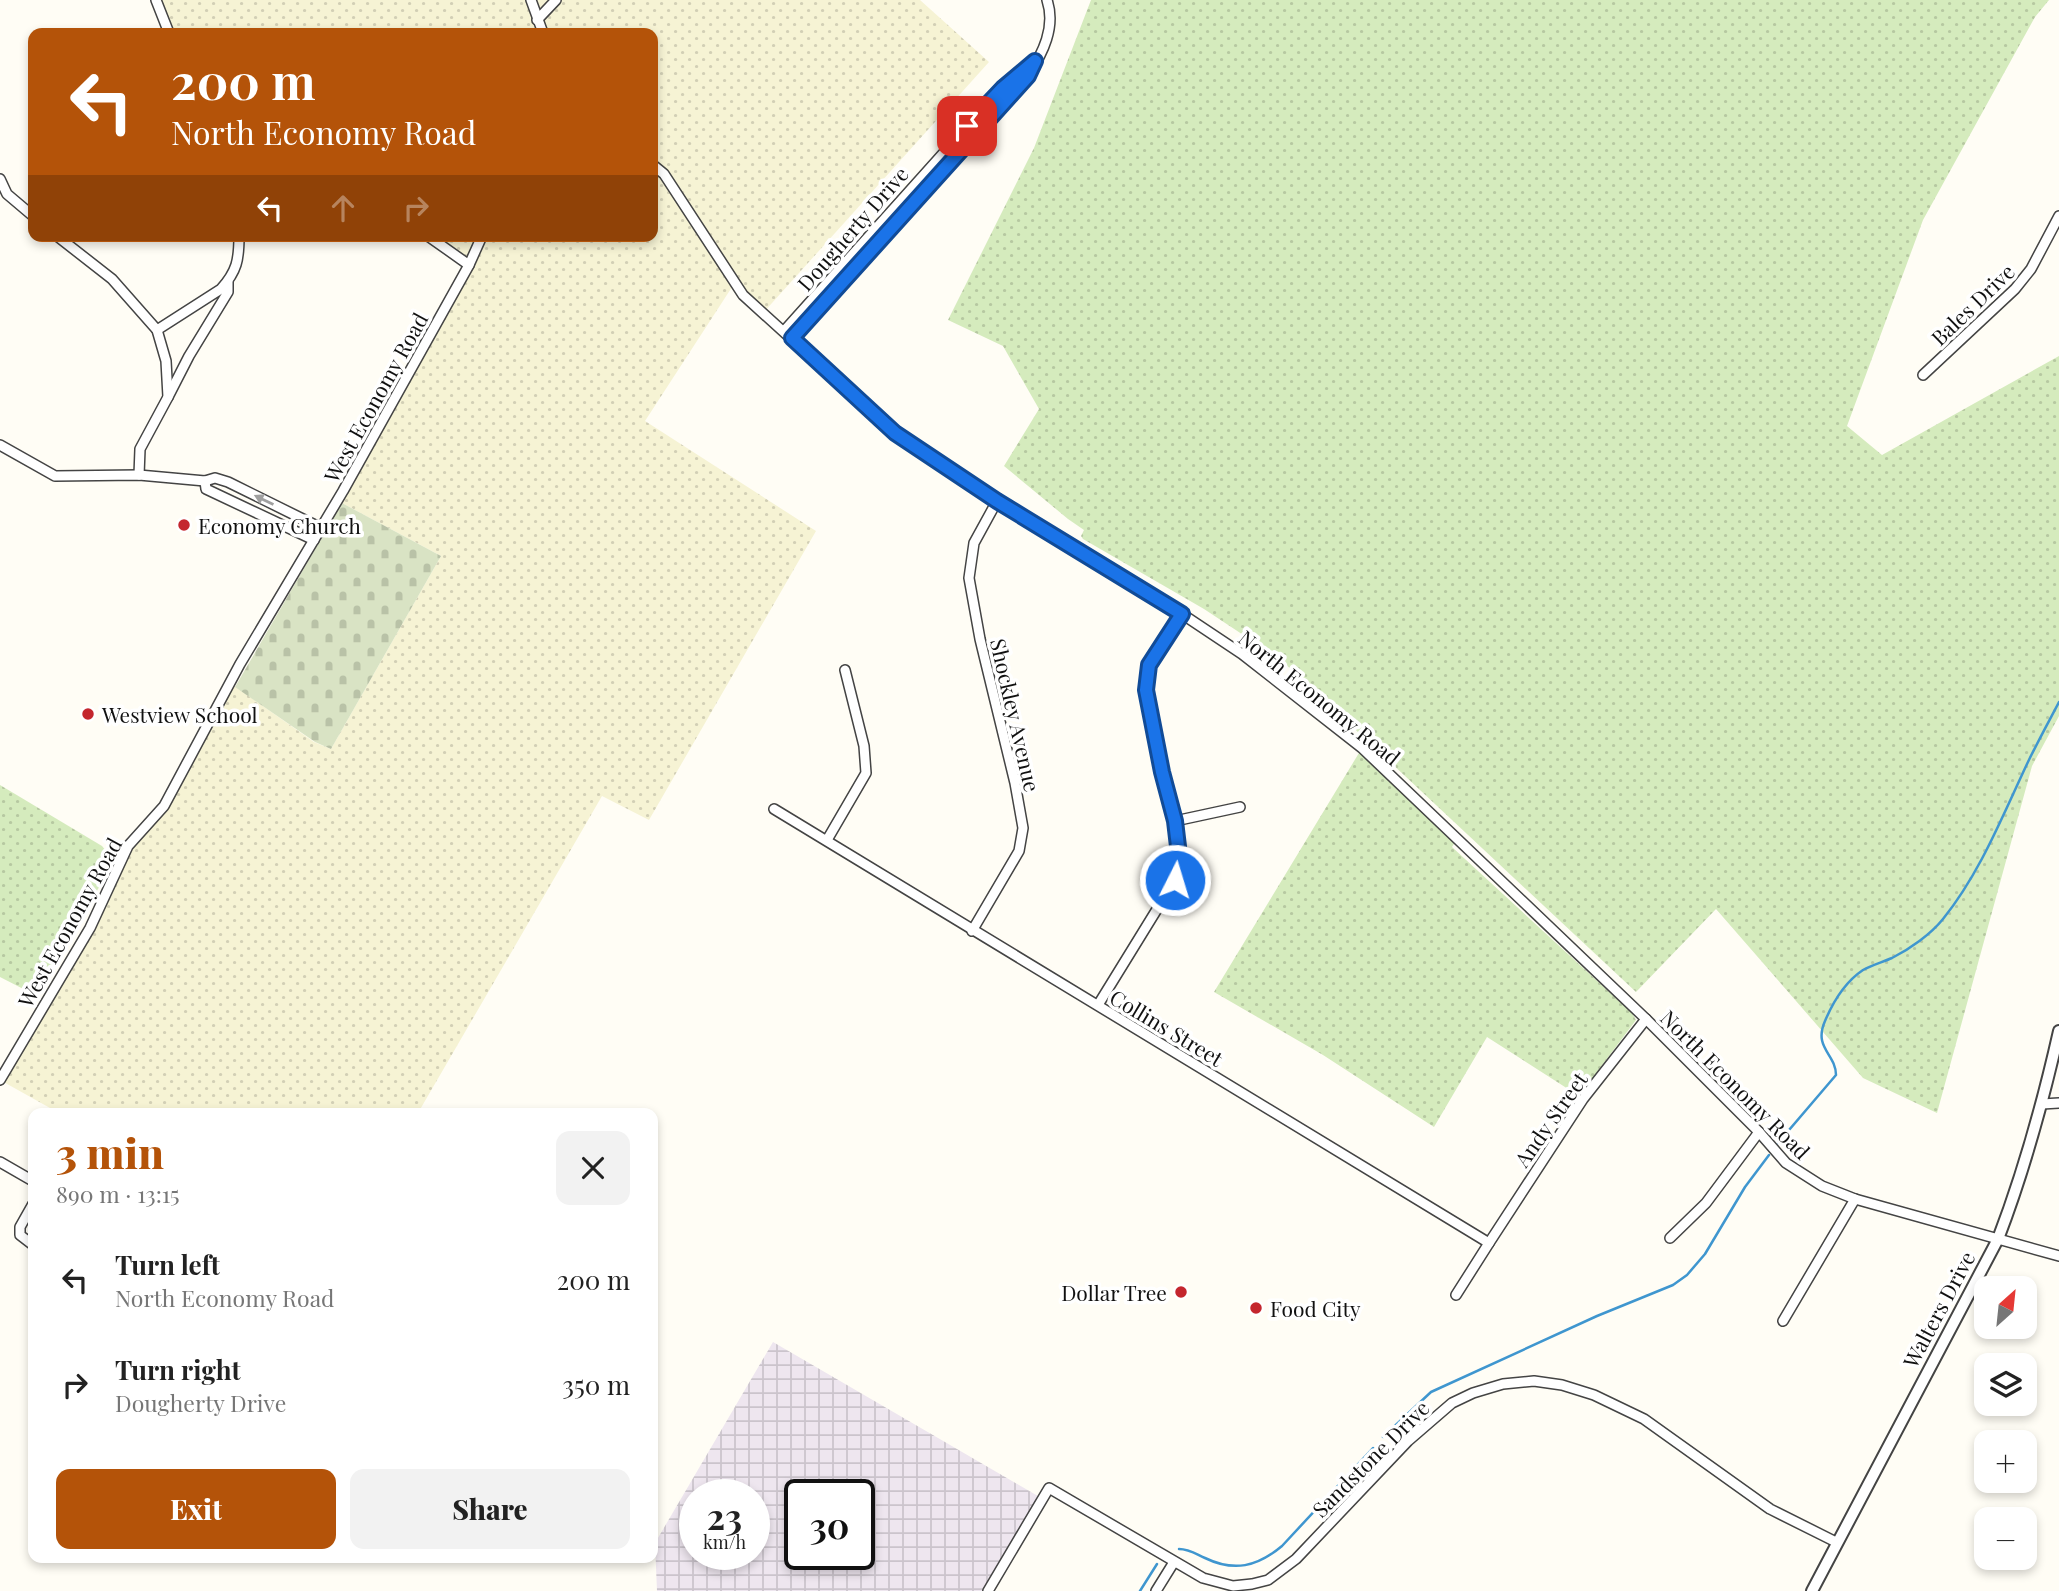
<!DOCTYPE html>
<meta charset="utf-8">
<style>
:root{--surface:#fff;--page:#f2f2f2;--text:#222;--muted:#767676;--accent:#b45309}
body{margin:0;font-family:"Playfair Display",serif;background:var(--page);color:var(--text);height:100vh;display:flex;flex-direction:column;font-size:26px;white-space:nowrap}
*{box-sizing:border-box;margin:0}
p{font-size:23px;color:var(--muted)}
.icon{flex:none;width:38px;height:38px;fill:none;stroke:currentColor;stroke-width:2;stroke-linecap:round;stroke-linejoin:round}
.map{position:relative;flex:1;overflow:hidden}
.details{position:absolute;left:28px;top:1108px;width:630px;height:455px;display:flex;flex-direction:column;background:var(--surface);border-radius:14px;box-shadow:0 4px 10px #0003}
.details>*{flex:none}
.banner{position:absolute;left:28px;top:28px;width:630px;height:214px;border-radius:14px;box-shadow:0 4px 10px #0003;background:#b45309;color:#fff;overflow:hidden}
.needle{width:46px;rotate:27deg}
.tools{position:absolute;left:1974px;top:1276px;display:grid;gap:14px}
.tools a{display:grid;place-items:center;width:63px;height:63px;border-radius:14px;background:var(--surface);box-shadow:0 4px 10px #0003;font-size:35px}
.speed{position:absolute;left:679px;top:1479px;display:flex;gap:14px;font-size:35px;font-weight:700;text-align:center}
.speed>*{display:grid;place-content:center;width:91px;height:91px;border-radius:50%;background:var(--surface);box-shadow:0 4px 10px #0003;line-height:1}
.speed small{font-size:18px;font-weight:400}
.speed .limit{border:4px solid #111;border-radius:10px;background:#fff;color:#111}
.pin{position:absolute;display:grid;place-items:center;width:60px;height:60px;color:#fff;margin:-30px;border-radius:14px;box-shadow:0 4px 10px #0006}
.me{position:absolute;width:77px;margin:-38px;rotate:5deg;stroke-linejoin:round;filter:drop-shadow(0 0 5px #0008)}
.turn{display:flex;align-items:center;gap:24px;height:147px;padding:0 28px;font-size:32px}
.turn .icon{width:91px;height:91px;stroke-width:2.5}
.turn b{display:block;font-size:49px;line-height:60px}
.lanes{display:flex;align-items:center;height:66px;padding:0 28px;background:#0003;justify-content:center;gap:35px;direction:ltr}
.lanes .off{opacity:.35}
.round{display:grid;place-items:center;flex:none;width:74px;height:74px;border-radius:14px;background:var(--page)}
.overview{display:flex;align-items:center;justify-content:space-between;height:119px;padding:0 28px}
h1{font-size:42px;font-weight:800;line-height:52px;color:var(--accent)}
.primary-button{display:flex;gap:14px;margin-top:auto;padding:14px 28px}
.primary-button a{flex:1;height:80px;border-radius:14px;background:var(--accent);color:#fff;font-size:28px;font-weight:800;line-height:80px;text-align:center}
.primary-button a+a{background:var(--page);color:var(--text)}
ul{padding:0;list-style:none}
li{display:flex;align-items:center;gap:21px;height:105px;padding:0 28px}
li div{flex:1}
li b{display:block;font-size:26px}
li em{font-style:normal}
.map>svg:first-child{display:block}
</style>
<div class="map">
<svg width="2059" height="1591" viewBox="0 0 2059 1591">
<defs>
<pattern id="industrial-grid" width="8" height="8" patternUnits="userSpaceOnUse" patternTransform="scale(1.75)"><rect width="8" height="8" fill="#eee6ef"/><path d="M0 4h8M4 0v8" fill="none" stroke="#cbc4cc"/></pattern>
<pattern id="farmland-dots" width="8" height="8" patternUnits="userSpaceOnUse" patternTransform="scale(1.75)"><rect width="8" height="8" fill="#f6f3d4"/><path d="M2 2h.1M6 6h.1" fill="none" stroke="#d2cfb5" stroke-width="1.8" stroke-linecap="round"/></pattern>
<pattern id="grass-dots" width="8" height="8" patternUnits="userSpaceOnUse" patternTransform="scale(1.75)"><rect width="8" height="8" fill="#d5ebbd"/><path d="M2 2h.1M6 6h.1" fill="none" stroke="#b6c8a1" stroke-width="1.8" stroke-linecap="round"/></pattern>
<pattern id="cemetery-stones" width="16" height="16" patternUnits="userSpaceOnUse" patternTransform="scale(1.75)"><rect width="16" height="16" fill="#d9e3c4"/><path d="M2 7V4a2 2 0 0 1 4 0v3zM10 15v-3a2 2 0 0 1 4 0v3z" fill="#b9c2a7"/></pattern>
</defs>
<rect width="100%" height="100%" fill="#fffdf5"/>
<path fill="url(#industrial-grid)" fill-rule="evenodd" d="M773 1342 1043 1499 989 1591H657L655 1543ZM695 1494H754V1554H695ZM800 1494H859V1554H800Z"/>
<path fill="url(#farmland-dots)" d="M157 0H920L989 62 763 313 734 284 645 421 816 531 649 820 602 796 418 1113H59L0 1080 52 991 128 846 164 806 230 683 314 742 331 749 441 556 342 503 343 491 469 265 428 236H653V33H172Z"/>
<g fill="url(#grass-dots)">
<path d="M1091 0H2049L2035 17 1923 220 1847 426 1882 455 2059 356V716L2032 766 1937 1113 1863 1078 1716 909 1636 992 1281 660 1204 609 1083 539 1081 536 1084 530 1068 519 1004 466 1039 409 1003 346 948 320 1034 148Z"/>
<path d="M1362 748 1457 839 1452 847 1632 1013 1636 1020 1579 1096 1487 1037 1434 1127 1323 1055 1214 992Z"/>
<path d="M0 785 102 846 111 857 110 866 101 884 35 995 0 977Z"/>
</g>
<path fill="url(#cemetery-stones)" d="M342 503 441 556 331 749 315 742 235 687Z"/>
<g fill="none" stroke-linecap="round" stroke-linejoin="round">
<g stroke="#3f96cf" stroke-width="2.5">
<path d="M1778 1143 1836 1075C1836 1054 1813 1048 1825 1021 1833 1002 1845 982 1863 970 1872 965 1883 962 1892 958 1910 949 1931 934 1943 919 1980 873 2002 817 2027 764 2037 743 2048 723 2059 702"/>
<path d="M1383 1437 1431 1392 1597 1316 1673 1285 1687 1275 1705 1254 1745 1187 1769 1155"/>
<path d="M1179 1549C1189 1549 1196 1554 1205 1558 1234 1572 1257 1567 1282 1546L1373 1448"/>
<path d="M1140 1591 1157 1564"/>
</g>
<g stroke="#444" stroke-width="12">
<g id="minor">
<path d="M156 0 169 33"/>
<path d="M531 0 543 33"/>
<path d="M537 20 556 0"/>
<path d="M653 165 664 174 743 295 895 433 997 501 1182 614 1242 654 1362 748 1646 1019 1759 1132 1786 1163 1822 1186 1855 1199 2059 1256"/>
<path d="M0 179 7 194 33 216"/>
<path d="M57 236 112 279 157 330 166 361 168 397 140 449 139 475"/>
<path d="M428 236 469 265"/>
<path d="M157 330 221 289C237 271 239 260 239 236"/>
<path d="M784 331 983 109 1021 70 1034 62"/>
<path d="M792 338 1028 76C1043 53 1056 27 1047 0"/>
<path d="M1923 375 2015 289 2031 269 2059 216"/>
<path d="M168 397 189 356 228 292V282"/>
<path d="M0 445 55 476 139 475 205 481 215 478 228 482 321 528"/>
<path d="M205 481 206 489 314 540"/>
<path d="M774 809 1489 1243 1456 1295"/>
<path d="M1175 821 1240 807"/>
<path d="M827 840 866 773 864 746 845 670"/>
<path d="M972 931 1019 851 1023 828 1015 783 980 639 969 578 974 543 997 501"/>
<path d="M1098 1005 1175 880 1179 855 1175 821 1153 730 1145 690 1149 665 1182 614"/>
<path d="M0 1080 90 928 128 846 164 806 240 664 343 491 469 265 482 236"/>
<path d="M2042 1104 2059 1103"/>
<path d="M0 1162 33 1181"/>
<path d="M33 1204 20 1227V1235L33 1245"/>
<path d="M1670 1238 1706 1203 1759 1132"/>
<path d="M1489 1243 1583 1099 1646 1019"/>
<path d="M1783 1321 1855 1199"/>
<path d="M988 1591 1049 1488 1203 1578 1233 1586 1252 1584 1268 1580 1296 1559 1408 1441 1452 1403 1473 1393 1503 1384 1534 1381 1562 1385 1594 1395 1644 1419 1770 1509 1836 1542"/>
<path d="M1156 1591 1174 1562"/>
</g>
</g>
<g stroke="#444" stroke-width="14">
<path id="tertiary" d="M1812 1591 1998 1239C2024 1171 2043 1102 2059 1031"/>
</g>
<use href="#minor" stroke="#fff" stroke-width="9"/>
<use href="#tertiary" stroke="#fff" stroke-width="10"/>
</g>
<defs><path id="oneway-solid" d="M-6-.8H1V-3.2L6.5 0L1 3.2V.8H-6Z" transform="scale(1.75)"/></defs>
<use fill="#a0a0a0" href="#oneway-solid" transform="translate(264 500) rotate(-154)"/>
<g fill="none" stroke-linecap="round" stroke-linejoin="round">
<g stroke="#114b97" stroke-width="18">
<path id="route" d="M967 126 1003 88 1035 61 1028 76 792 338 895 433 997 501 1182 614 1149 665 1146 690 1162 772 1175 821 1179 855 1175 880"/>
</g>
<use href="#route" stroke="#1a73e8" stroke-width="12"/>
</g>
<g fill="#c4262e" stroke="#fff" stroke-width="2.5">
<circle cx="184" cy="525" r="7"/>
<circle cx="88" cy="714" r="7"/>
<circle cx="1181" cy="1292" r="7"/>
<circle cx="1256" cy="1308" r="7"/>
</g>
<g text-anchor="middle" dominant-baseline="central" stroke-width="7" stroke-linejoin="round" paint-order="stroke">
<g font-size="21" fill="#111" stroke="#fff">
<text transform="translate(852 228) rotate(-49)">Dougherty Drive</text>
<text transform="translate(1972 304) rotate(-44)">Bales Drive</text>
<text transform="translate(375 397) rotate(-61)">West Economy Road</text>
<text transform="translate(1320 697) rotate(39)">North Economy Road</text>
<text transform="translate(1016 715) rotate(77)">Shockley Avenue</text>
<text transform="translate(69 922) rotate(-61)">West Economy Road</text>
<text transform="translate(1167 1027) rotate(31)">Collins Street</text>
<text transform="translate(1736 1084) rotate(45)">North Economy Road</text>
<text transform="translate(1550 1119) rotate(-55)">Andy Street</text>
<text transform="translate(1938 1309) rotate(-62)">Walters Drive</text>
<text transform="translate(1370 1458) rotate(-45)">Sandstone Drive</text>
</g>
<g font-size="21" fill="#111" stroke="#fff" text-anchor="start">
<text x="198" y="525">Economy Church</text>
<text x="102" y="714">Westview School</text>
<text x="1167" y="1292" text-anchor="end">Dollar Tree</text>
<text x="1270" y="1308">Food City</text>
</g>
</g>
</svg>
<div class="tools">
<a><svg class="needle" viewBox="-14 -14 28 28"><path d="M0-13l5 13h-10z" fill="#e53935"/><path d="M0 13l5-13h-10z" fill="#767676"/></svg></a>
<a><svg class="icon" aria-label="layers" viewBox="0 0 24 24"><path d="M12 4l9 5-9 5-9-5zM3 14l9 5 9-5"/></svg></a>
<a>+</a>
<a>−</a>
</div>
<div class="speed"><div>23<small>km/h</small></div><div class="limit">30</div></div>
<div class="pin" style="left:967px;top:126px;background:#d93025"><svg class="icon" aria-label="arrive" viewBox="0 0 24 24"><path d="M6 21V4h12l-3 4 3 4H6"/></svg></div>
<svg class="me" style="left:1175px;top:880px" viewBox="-20 -20 40 40"><circle r="17" fill="#1a73e8" stroke="#fff" stroke-width="3"/><path d="M0-11L8 9 0 5-8 9z" fill="#fff"/></svg>
<div class="banner">
<div class="turn"><svg class="icon" aria-label="left" viewBox="0 0 24 24"><path d="M17 20v-9H6M10 6l-5 5 5 5"/></svg><div><b>200 m</b>North Economy Road</div></div>
<div class="lanes"><svg class="icon" aria-label="left" viewBox="0 0 24 24"><path d="M17 20v-9H6M10 6l-5 5 5 5"/></svg><svg class="icon off" aria-label="ahead" viewBox="0 0 24 24"><path d="M12 20V5M6 11l6-6 6 6"/></svg><svg class="icon off" aria-label="right" viewBox="0 0 24 24"><path d="M7 20v-9h11M14 6l5 5-5 5"/></svg></div>
</div>
<section class="details">
<div class="overview"><div><h1>3 min</h1><p>890 m · 13:15</p></div><a class="round"><svg class="icon" aria-label="close" viewBox="0 0 24 24"><path d="M6 6l12 12M18 6L6 18"/></svg></a></div>
<ul>
<li><svg class="icon" aria-label="left" viewBox="0 0 24 24"><path d="M17 20v-9H6M10 6l-5 5 5 5"/></svg><div><b>Turn left</b><p>North Economy Road</p></div><em>200 m</em></li>
<li><svg class="icon" aria-label="right" viewBox="0 0 24 24"><path d="M7 20v-9h11M14 6l5 5-5 5"/></svg><div><b>Turn right</b><p>Dougherty Drive</p></div><em>350 m</em></li>
</ul>
<div class="primary-button"><a>Exit</a><a>Share</a></div>
</section>
</div>
